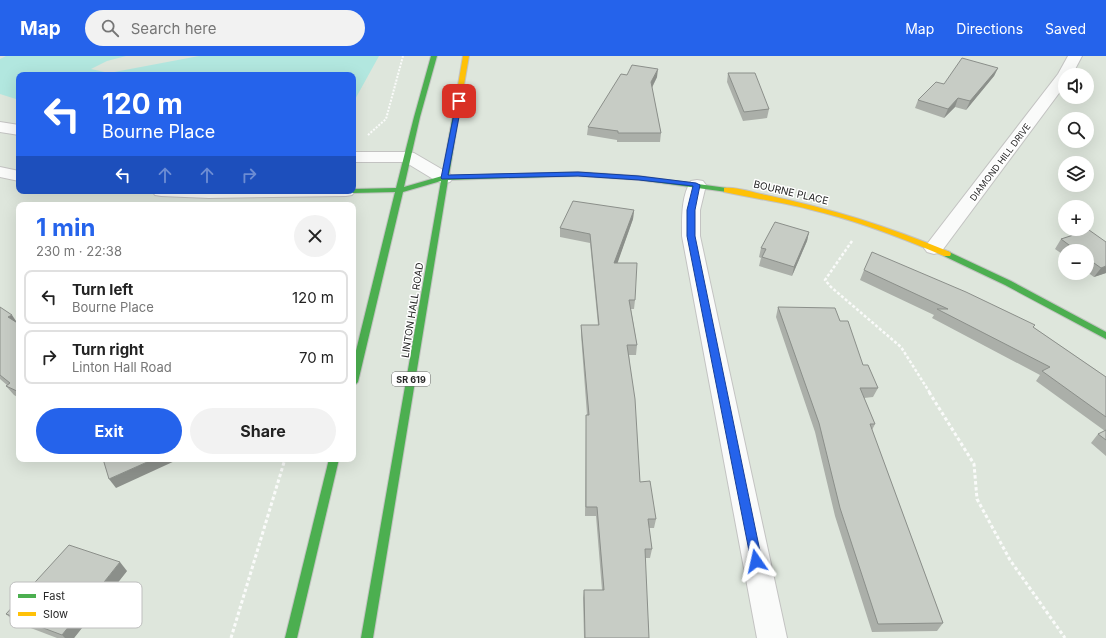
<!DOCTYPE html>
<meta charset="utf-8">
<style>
:root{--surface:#fff;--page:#f2f2f2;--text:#222;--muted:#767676;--line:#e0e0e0;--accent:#2563eb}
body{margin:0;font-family:Inter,sans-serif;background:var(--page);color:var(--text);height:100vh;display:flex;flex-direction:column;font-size:15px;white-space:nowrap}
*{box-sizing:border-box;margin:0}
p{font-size:13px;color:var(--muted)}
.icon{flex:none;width:22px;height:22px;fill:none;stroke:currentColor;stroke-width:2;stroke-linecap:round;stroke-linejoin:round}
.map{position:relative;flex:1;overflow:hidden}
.drawer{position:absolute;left:16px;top:146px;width:340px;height:260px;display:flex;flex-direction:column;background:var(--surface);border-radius:8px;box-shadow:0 4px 16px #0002}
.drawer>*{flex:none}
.hud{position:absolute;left:16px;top:16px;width:340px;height:122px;border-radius:8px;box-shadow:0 4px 16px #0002;background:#2563eb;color:#fff;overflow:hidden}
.tools{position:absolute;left:1058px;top:12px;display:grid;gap:8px}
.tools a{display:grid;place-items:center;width:36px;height:36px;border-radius:50%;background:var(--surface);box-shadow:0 4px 16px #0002;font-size:20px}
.pin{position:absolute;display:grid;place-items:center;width:34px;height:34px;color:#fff;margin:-17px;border-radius:8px;box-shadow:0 2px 6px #0006}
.me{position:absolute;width:44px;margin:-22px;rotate:349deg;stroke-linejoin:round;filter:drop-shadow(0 0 3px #0008)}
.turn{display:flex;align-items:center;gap:14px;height:84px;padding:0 20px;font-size:18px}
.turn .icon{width:52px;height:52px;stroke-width:2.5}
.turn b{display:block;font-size:28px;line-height:34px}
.lanes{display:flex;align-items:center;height:38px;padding:0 20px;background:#0003;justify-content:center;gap:20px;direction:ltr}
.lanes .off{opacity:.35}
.round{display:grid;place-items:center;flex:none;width:42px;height:42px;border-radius:21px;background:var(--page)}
.summary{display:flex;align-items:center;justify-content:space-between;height:68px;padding:0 20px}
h1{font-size:24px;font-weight:700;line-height:30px;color:var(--accent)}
.action{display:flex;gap:8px;margin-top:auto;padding:8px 20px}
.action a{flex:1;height:46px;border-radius:24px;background:var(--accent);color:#fff;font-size:16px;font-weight:700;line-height:46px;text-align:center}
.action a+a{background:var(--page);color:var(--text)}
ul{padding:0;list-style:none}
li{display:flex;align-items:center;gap:12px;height:54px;margin:0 8px 6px;padding:0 12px;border:2px solid var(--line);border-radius:8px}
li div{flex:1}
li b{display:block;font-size:15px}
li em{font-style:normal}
header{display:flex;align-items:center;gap:24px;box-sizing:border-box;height:56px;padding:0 20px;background:var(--accent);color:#fff}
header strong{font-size:19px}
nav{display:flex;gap:22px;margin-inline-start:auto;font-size:14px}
.search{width:280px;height:36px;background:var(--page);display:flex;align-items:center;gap:10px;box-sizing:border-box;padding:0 14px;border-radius:22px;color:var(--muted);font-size:15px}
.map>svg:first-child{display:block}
</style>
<header>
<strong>Map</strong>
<div class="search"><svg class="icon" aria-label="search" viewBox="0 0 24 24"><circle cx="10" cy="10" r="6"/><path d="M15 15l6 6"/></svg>Search here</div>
<nav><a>Map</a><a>Directions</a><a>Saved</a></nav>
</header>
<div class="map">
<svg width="1106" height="582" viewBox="0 0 1106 582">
<rect width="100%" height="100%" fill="#dee6dc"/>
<path fill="#b2e7df" d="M6 0H126L107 5 91 13 109 17 199 0H379L353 47V19H19V44L0 38V3Z"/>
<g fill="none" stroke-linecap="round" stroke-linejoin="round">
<g stroke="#c3c3c2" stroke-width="2">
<g id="street">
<path d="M1068 0H1082L1072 19H1065V29L941 196 934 198 927 196 924 192 927 188 1058 18Z"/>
<path d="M0 66 19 69V79L0 76Z"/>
<path d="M353 96H408L414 97 450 118 453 122 450 126 444 127 438 126 405 106H353Z"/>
<path d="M0 111 19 115V125L0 121Z"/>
<path d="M697 124 703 125 706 129 700 154V180L787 582H757L682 180C682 163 681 140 691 125Z"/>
<path d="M353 132 355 135 352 139 346 140 209 142 161 140 155 139 152 135H353Z"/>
</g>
</g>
<g stroke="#c3c3c2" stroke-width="2">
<g id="fast">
<path d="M431 0H437L420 61 404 131 442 120 453 58 456 56 459 58 449 120 578 116 639 120 727 132 731 134 727 136 639 124 578 120 448 124 373 582H361L441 125 403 136 358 326 356 328 353 330V307L395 136 353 137 349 135H353V133L396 132 414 61Z"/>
<path d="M947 195 1011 225 1106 276V283L1005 229 944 200 943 198 944 196Z"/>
<path d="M329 403H339L297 582H285Z"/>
</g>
</g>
<g stroke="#c3c3c2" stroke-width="2">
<g id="slow">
<path d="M463 0H469L459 58 456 60 453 58Z"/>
<path d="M724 132C735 130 755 137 766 139 830 152 890 171 950 196L951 198 950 200H944C900 181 855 164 808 153 781 146 752 142 724 136Z"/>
</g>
</g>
<path stroke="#fafbfa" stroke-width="2" stroke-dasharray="2 1.5" stroke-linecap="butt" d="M368 79 386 63 403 0"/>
<path stroke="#fafbfa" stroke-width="2.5" stroke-dasharray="3 2" stroke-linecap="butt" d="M852 185 825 224 831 231 901 291 930 337"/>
<g stroke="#fafbfa" stroke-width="3" stroke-dasharray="3.5 2.5" stroke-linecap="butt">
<path d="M929 336 974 408 977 443 1010 504 1065 582"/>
<path d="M231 582 285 403"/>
</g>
<use href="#street" fill="#fafbfa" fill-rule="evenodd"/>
<use href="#fast" fill="#4caf50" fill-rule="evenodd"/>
<use href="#slow" fill="#ffc107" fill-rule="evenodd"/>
</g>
<g fill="#abafa9">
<path d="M998 12 994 20 966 54 955 51 944 62 915 52 918 44 944 28Z"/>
<path d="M728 17 769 53 767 62 743 65 727 26Z"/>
<path d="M627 19 657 21 652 32 661 77 660 86H617V84L587 79 588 71Z"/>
<path d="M634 154 633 163 617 207 635 244 634 253H631L637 289 636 299H629L640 426 656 463 654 472H649L652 493 650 502H645L649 582H584L583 542 584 534H602L596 460H585L586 368V359H587L581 279V269H598L590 187 560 181V172Z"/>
<path d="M1089 174 1106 217 1094 221 1087 216V195H1065V200L1055 193 1061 183Z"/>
<path d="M809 176 807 185 792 220 759 210 761 202 759 201 761 192Z"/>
<path d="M864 214 1033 271 1106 321V400L1091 387 1098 378 1105 375 1036 325 1040 319 932 262 934 259 860 224Z"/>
<path d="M0 251 19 268V342L14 339 6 330 7 329 0 323Z"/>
<path d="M778 251 840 265 863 309 878 332 873 341 864 342 875 368 872 374 943 567 937 575 872 576 835 460 815 376 776 261Z"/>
<path d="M127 515 74 582H57L15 566 6 558Z"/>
</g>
<g fill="#8b8f8a">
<path d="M998 12 994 20 966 54 970 45Z"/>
<path d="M658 13 657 21 650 35 651 26Z"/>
<path d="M958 42 955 51 944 62 948 53Z"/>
<path d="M634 154 633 163 614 217V207Z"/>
<path d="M809 176 807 185 792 220 794 211Z"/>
<path d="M1106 210V217L1094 221 1101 212Z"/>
<path d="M12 259 18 268 8 261Z"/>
<path d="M154 403H177V404L116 432 109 423Z"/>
<path d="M120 506 127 515 74 582H65L62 579Z"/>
</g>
<g fill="#c7ccc5" stroke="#8b8f8a">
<path d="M962 2 998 12 970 45 958 42 948 53 918 44 936 26 944 28Z"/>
<path d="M632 9 658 13 651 26 661 77H618V75L588 71 621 18 627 19Z"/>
<path d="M728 17H755L769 53 744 56Z"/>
<path d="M573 145 634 154 614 207H637L635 244H629L637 289H627L635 343 640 426 650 425 656 463H648L652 493H645L649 582H585L584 534H604L597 451H586V359H589L581 269H599L590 178 560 172Z"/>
<path d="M775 166 809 176 794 211 762 201 766 193 761 192Z"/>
<path d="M1089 174 1106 186V210L1101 212 1087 202V195H1077L1061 183Z"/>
<path d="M872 196 966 236 1035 269 1033 271 1106 321V361L1042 315 1050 311 937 253H948L864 214Z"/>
<path d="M0 251 12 259 8 261 19 268V336L6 330 10 327 0 319Z"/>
<path d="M778 251 835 252 840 265H848L863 309H868L878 332H860L875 368H870L943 567 878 568 840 452 819 367Z"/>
<path d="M1106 374V384L1098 378Z"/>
<path d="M103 403H154L109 423Z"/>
<path d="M69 489 120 506 62 579 6 558Z"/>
</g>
<path fill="#2563eb" stroke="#184099" d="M457 43 462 45 448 119 578 116 639 120 696 127 700 129 695 154V180L762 505 760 509 756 510 752 509 751 505 687 180V154L693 130 639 124 578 120 442 123 441 122Z"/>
<g text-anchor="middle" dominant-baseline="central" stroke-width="3" stroke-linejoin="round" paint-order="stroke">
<g font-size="9" fill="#272727" stroke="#fff">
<text transform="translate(1000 106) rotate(-53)">DIAMOND HILL DRIVE</text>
</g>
<rect fill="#fff" stroke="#686868" stroke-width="1" x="392" y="316" width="38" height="14" rx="3"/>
<g font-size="9" font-weight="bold" fill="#272727">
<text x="411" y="323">SR 619</text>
</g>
<g font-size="10" fill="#272727" stroke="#fff">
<text transform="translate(791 136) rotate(13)">BOURNE PLACE</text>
<text transform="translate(412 254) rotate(-81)">LINTON HALL ROAD</text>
</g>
</g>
<rect x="10" y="526" width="132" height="46" rx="6" fill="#fff" stroke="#bebebe" stroke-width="1"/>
<rect x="18" y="538" width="18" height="4" fill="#4caf50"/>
<rect x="18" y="556" width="18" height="4" fill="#ffc107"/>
<g font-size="11" fill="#272727">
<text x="43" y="544">Fast</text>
<text x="43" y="562">Slow</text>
</g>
</svg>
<div class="tools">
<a><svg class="icon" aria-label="sound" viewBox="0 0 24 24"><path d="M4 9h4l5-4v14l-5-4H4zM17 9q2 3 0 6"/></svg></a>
<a><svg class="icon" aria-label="search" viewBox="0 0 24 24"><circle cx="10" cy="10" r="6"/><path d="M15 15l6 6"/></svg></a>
<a><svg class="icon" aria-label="layers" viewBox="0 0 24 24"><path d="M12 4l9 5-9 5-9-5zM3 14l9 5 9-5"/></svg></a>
<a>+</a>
<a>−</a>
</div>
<div class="pin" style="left:459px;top:45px;background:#d93025"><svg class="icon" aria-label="arrive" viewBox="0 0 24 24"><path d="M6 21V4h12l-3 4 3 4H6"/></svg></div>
<svg class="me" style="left:756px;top:505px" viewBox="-20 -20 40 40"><path d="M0-17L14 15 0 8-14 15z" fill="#2563eb" stroke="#fff" stroke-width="4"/></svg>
<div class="hud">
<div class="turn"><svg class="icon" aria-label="left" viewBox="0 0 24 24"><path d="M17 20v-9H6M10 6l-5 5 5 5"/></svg><div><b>120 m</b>Bourne Place</div></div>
<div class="lanes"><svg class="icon" aria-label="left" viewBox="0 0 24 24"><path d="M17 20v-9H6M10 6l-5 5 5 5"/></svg><svg class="icon off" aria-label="ahead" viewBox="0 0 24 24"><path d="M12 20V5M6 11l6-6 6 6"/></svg><svg class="icon off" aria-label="ahead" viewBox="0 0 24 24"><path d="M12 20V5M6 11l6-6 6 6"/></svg><svg class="icon off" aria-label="right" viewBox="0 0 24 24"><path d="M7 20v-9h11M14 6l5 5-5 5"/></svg></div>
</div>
<section class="drawer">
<div class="summary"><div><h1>1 min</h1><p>230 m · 22:38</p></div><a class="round"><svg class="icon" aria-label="close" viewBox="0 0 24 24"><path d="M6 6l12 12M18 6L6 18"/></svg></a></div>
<ul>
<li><svg class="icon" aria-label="left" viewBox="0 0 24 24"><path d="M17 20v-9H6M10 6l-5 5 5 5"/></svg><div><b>Turn left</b><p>Bourne Place</p></div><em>120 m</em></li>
<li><svg class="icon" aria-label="right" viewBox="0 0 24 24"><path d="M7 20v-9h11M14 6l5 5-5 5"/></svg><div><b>Turn right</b><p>Linton Hall Road</p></div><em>70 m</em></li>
</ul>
<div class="action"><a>Exit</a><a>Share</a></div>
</section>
</div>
